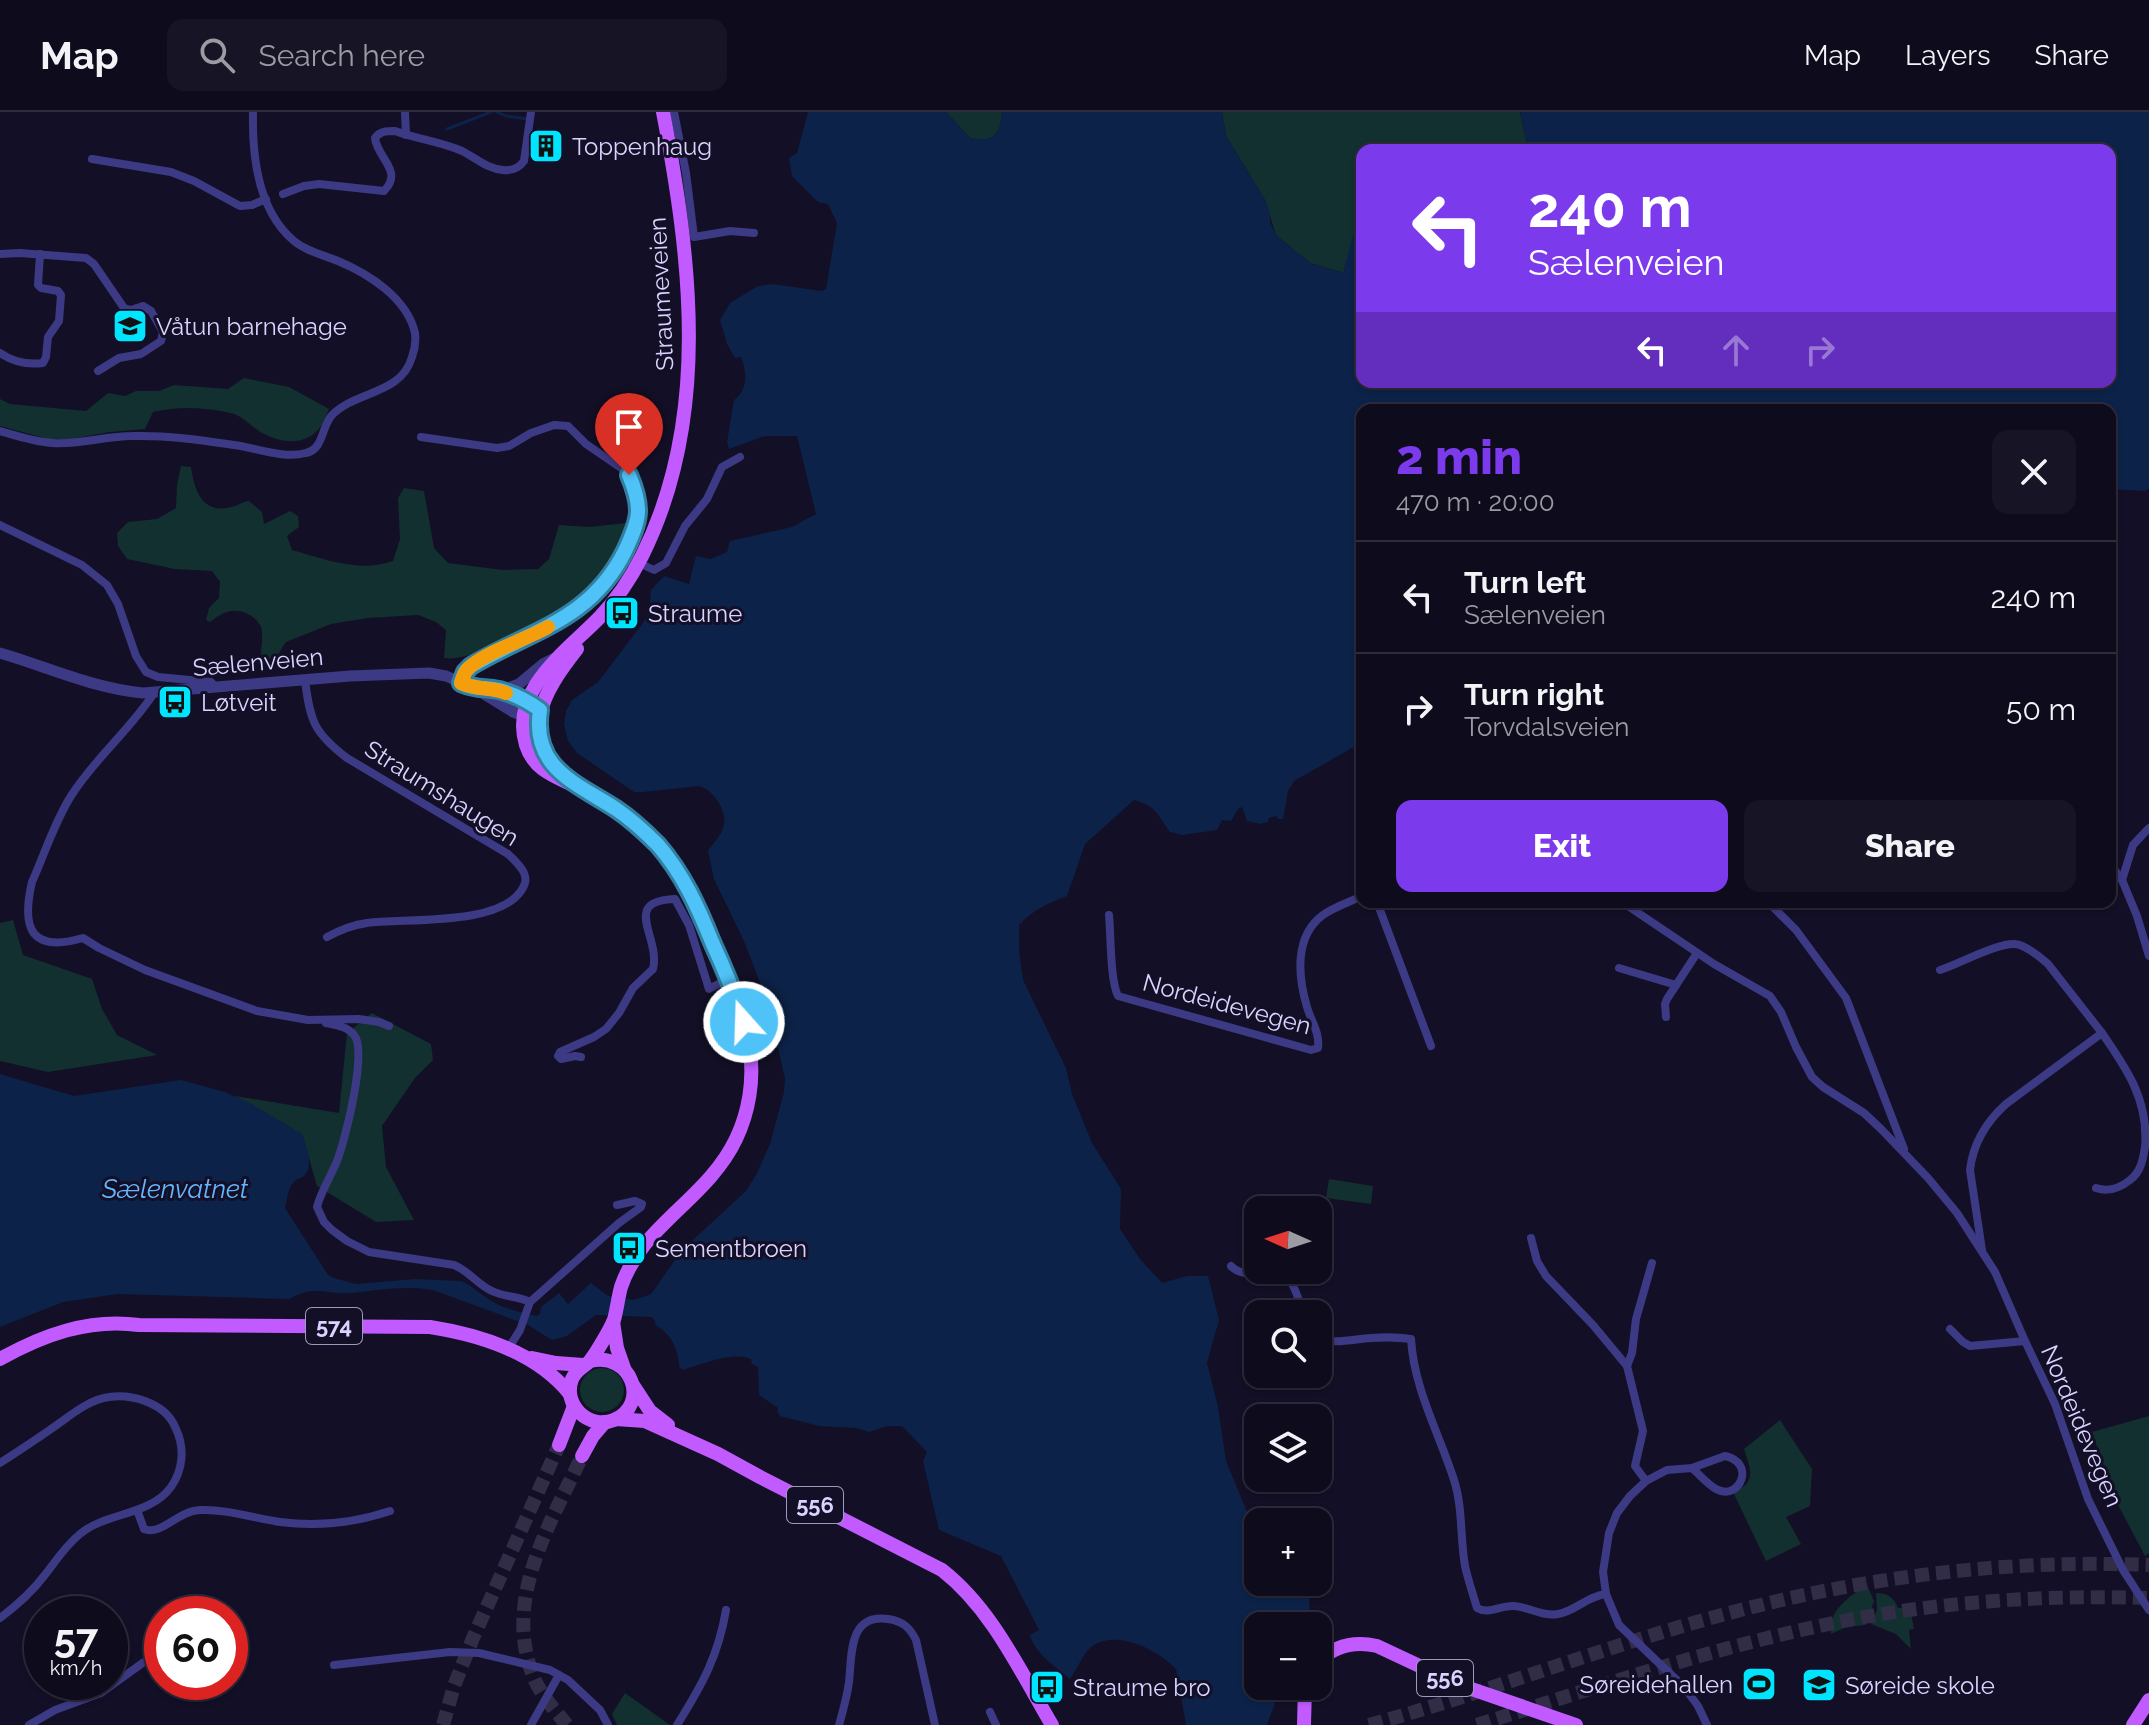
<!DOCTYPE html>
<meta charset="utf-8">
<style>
:root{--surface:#0e0b1c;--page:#171425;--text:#f1f3f6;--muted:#9b9ba3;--line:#2e2b3b;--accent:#7c3aed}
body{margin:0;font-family:Raleway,sans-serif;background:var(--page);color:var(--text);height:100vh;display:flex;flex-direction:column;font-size:30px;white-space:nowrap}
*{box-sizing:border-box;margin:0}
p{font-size:26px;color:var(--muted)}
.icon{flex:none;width:44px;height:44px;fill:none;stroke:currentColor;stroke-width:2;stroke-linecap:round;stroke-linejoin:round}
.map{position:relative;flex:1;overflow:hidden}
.sheet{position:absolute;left:1356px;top:292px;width:760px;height:504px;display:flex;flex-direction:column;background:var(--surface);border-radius:16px;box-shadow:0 2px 6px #0004,0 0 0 2px var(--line)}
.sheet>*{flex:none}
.banner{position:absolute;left:1356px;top:32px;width:760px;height:244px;border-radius:16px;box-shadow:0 2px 6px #0004,0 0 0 2px var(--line);background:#7c3aed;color:#fff;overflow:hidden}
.needle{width:52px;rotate:273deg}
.buttons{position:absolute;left:1244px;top:1084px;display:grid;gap:16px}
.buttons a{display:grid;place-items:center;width:88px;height:88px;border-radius:16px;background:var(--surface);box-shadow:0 2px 6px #0004,0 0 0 2px var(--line);font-size:40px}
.speed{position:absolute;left:24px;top:1484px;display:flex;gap:16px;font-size:40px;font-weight:700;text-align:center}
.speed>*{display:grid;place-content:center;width:104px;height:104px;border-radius:50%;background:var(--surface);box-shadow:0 2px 6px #0004,0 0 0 2px var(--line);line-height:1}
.speed small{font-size:20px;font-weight:400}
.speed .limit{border:12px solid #d22;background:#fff;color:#111}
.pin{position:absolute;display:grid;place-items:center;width:68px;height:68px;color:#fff;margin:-82px -34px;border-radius:50% 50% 50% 0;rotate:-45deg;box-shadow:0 0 8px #0007}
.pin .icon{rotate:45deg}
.me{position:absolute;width:88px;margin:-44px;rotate:340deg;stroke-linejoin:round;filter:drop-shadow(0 0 6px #0008)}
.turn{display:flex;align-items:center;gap:28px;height:168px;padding:0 40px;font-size:36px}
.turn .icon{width:104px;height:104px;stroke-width:2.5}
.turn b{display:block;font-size:56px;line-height:68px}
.lanes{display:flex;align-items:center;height:76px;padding:0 40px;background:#0003;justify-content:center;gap:40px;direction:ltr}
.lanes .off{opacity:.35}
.round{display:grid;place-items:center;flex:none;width:84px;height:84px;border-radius:16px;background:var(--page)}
.summary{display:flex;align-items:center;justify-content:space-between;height:136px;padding:0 40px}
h1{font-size:48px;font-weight:800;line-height:60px;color:var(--accent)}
.button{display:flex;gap:16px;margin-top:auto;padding:16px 40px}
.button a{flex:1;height:92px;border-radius:16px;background:var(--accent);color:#fff;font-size:32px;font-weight:800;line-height:92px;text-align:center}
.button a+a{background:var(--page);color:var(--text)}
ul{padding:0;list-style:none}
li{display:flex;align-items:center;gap:24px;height:112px;padding:0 40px;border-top:2px solid var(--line)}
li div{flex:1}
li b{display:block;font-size:30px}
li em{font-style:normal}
header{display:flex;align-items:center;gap:48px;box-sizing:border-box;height:112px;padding:0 40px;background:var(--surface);border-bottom:2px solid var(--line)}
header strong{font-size:38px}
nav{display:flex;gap:44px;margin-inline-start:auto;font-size:28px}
.search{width:560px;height:72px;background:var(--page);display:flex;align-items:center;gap:20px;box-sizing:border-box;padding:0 28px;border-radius:16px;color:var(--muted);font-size:30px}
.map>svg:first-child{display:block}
</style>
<header>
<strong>Map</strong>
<div class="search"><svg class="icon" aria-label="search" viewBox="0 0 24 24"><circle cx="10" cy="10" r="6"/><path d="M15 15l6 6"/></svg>Search here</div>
<nav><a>Map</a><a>Layers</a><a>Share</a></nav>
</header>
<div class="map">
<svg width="2149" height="1613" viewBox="0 0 2149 1613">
<rect width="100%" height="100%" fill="#130f26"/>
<g fill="#12302f">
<path d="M946 0H1002C1001 23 993 31 970 26Z"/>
<path d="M1222 0H1520L1528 38H1362V119L1353 125 1344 161 1310 151 1276 123 1265 88 1226 24Z"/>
<path d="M244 266 289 275 329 297C326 304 322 314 317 319 301 335 276 330 259 319 251 314 243 305 234 302 207 295 179 294 153 300L145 317 110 320 71 327H48L0 314V287L10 292 86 299 108 281 125 284 136 279H159L174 273 228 277Z"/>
<path d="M181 354 191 355C194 377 202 403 231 395 238 394 241 390 249 389L262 400 264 412 290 399 298 404 299 415 287 424 292 438C324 447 360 461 393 449L400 427 398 386 404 376 424 379 434 436 448 451 503 458 538 457 549 447 559 413 589 415 626 411C621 424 618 440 610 451 598 472 559 504 537 516 517 526 465 550 444 546L446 518 436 510 418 503 368 506 331 512 286 530 280 539 276 551 264 555C257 543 265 528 261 515 256 503 239 496 227 500 221 502 215 506 210 510L206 508 209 496 219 486 220 470 212 459 175 457 127 447 118 434 117 421 128 410 157 407 176 396 177 373Z"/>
<path d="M13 808 23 843 92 867 102 897 117 923 157 943 48 960 0 949V811Z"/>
<path d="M372 901 431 932 433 948 415 966 382 1014 386 1055 414 1108 376 1110 317 1074 302 1022 235 984 339 1001 347 921Z"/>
<path d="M1329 1067 1373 1074 1371 1092 1326 1086Z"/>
<circle cx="602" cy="1278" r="22"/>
<path d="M2149 1304V1441L2145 1444 2115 1387 2092 1320Z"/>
<path d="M1780 1308 1812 1357 1810 1394 1786 1405 1801 1432 1766 1449 1733 1380C1758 1371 1750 1356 1744 1337Z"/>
<path d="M1867 1473 1874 1489 1866 1513 1846 1515 1831 1522C1827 1499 1850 1484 1867 1473Z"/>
<path d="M1876 1481C1887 1481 1894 1485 1898 1496L1910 1495 1914 1517 1909 1518 1911 1537 1896 1522 1871 1512 1877 1498Z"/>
<path d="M625 1581 670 1613H617L612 1602Z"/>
</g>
<path fill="#0c2248" d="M808 0H946L970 26C993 31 1001 23 1002 0H1222L1226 24 1265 88 1270 101V110L1276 123 1310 151 1343 161 1353 124 1362 119V270H2110V38H1528L1520 0H2149V377L2145 379 2110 377V298H1362V641L1352 636 1294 669 1288 679 1283 707H1278L1276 704 1269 706 1268 710 1260 712 1247 709 1242 695 1238 697 1231 709 1222 708 1217 718 1182 723 1170 720C1158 704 1157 694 1134 688L1085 732 1067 784C1048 791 1033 798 1019 813V839L1023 868 1066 956 1072 982 1092 1031 1121 1077 1120 1117 1140 1147 1162 1171 1187 1164H1208L1219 1208 1207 1251 1218 1295 1226 1349 1258 1426V1470H1308L1310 1502 1304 1514H1258V1574H1281L1267 1613H1186L1176 1557C1158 1538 1116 1516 1091 1535 1082 1543 1077 1558 1070 1567 1056 1555 1035 1542 1030 1523L1039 1518 1001 1444 939 1418 923 1349 927 1340 902 1314H887L869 1320 856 1316 819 1314 780 1304 777 1299 778 1296 759 1283 758 1255 752 1252 751 1247C734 1239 701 1252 683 1258L679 1254C678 1236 671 1223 656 1213L654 1207 651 1205 596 1203 567 1224 552 1228 528 1213 433 1178C405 1173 379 1178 351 1181 326 1183 316 1172 289 1187L118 1182 63 1190 0 1215V962L74 984 181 968 225 980 252 992 302 1022C306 1033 314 1052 305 1063 301 1068 298 1065 294 1070 288 1076 287 1088 285 1096L328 1163 334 1166 356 1172 416 1167 461 1169C472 1173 485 1187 499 1193 510 1198 524 1201 536 1204L540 1202 541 1195 559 1181 568 1192 591 1171 608 1184 634 1188 651 1182 682 1138 746 1079 756 1063 770 1032 784 980 785 967 775 922 758 865 743 827 714 767 708 738C713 732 720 725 723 716 729 701 714 678 699 674L643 680H634L577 641 568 629 564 612 566 599 572 588 598 570 643 511 649 500 651 478 664 464 689 472 696 444 711 447 727 440 730 429 792 415 816 402 797 324H765L729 337 727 330 734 288C748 279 747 259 741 245L735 246 727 232 720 208 730 191 758 174 772 172 822 179 826 177 837 111 828 92 818 90 792 64 789 46 797 41Z"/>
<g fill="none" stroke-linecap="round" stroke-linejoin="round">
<g stroke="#0c2248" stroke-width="3">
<path d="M497 0 506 4 527 7"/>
<path d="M447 17 491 0"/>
</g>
<g stroke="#312d47" stroke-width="14" stroke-dasharray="14 7" stroke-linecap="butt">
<path d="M443 1613 454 1574 473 1526 559 1333"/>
<path d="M567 1613C554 1597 539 1581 532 1561 504 1484 550 1413 582 1344"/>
<path d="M1369 1613C1488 1580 1603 1535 1722 1503 1861 1465 2006 1447 2149 1453"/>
<path d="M1477 1613C1610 1571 1744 1525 1882 1502 1970 1488 2060 1483 2149 1486"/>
</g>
<g stroke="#3d3a85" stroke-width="8">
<path d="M405 0 406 23"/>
<path d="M674 0 686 61 694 125 730 119 754 121"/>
<path d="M92 47 171 60 194 69 240 94 252 93 266 87"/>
<path d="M283 82 304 74 319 72 384 79C404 59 377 46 375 26 380 19 386 19 395 19 417 27 442 30 462 39 476 46 487 57 503 58 513 59 519 56 524 49L531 0"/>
<path d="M0 142 20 141 86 146 94 152 124 196 131 198 143 194 151 199 163 220 161 229 141 242 119 246 98 259"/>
<path d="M0 241C13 250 27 253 43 251L46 245 48 225 59 209 61 183 58 179 41 176 38 173 40 142"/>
<path d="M0 319C17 324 35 330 53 331 77 333 106 324 132 324 166 323 200 328 234 333 257 336 283 347 306 341 324 337 321 315 332 303 357 278 401 283 412 245 415 237 416 229 415 221 407 186 369 162 338 149 323 143 306 139 294 129 258 99 252 43 253 0"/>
<path d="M421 325 497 336 509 334 531 321 554 313 568 314 586 332 624 358 632 370 640 398 631 425 618 452 607 468 587 489 560 509 471 554 465 560 461 571"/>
<path d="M0 413 82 453 107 473 118 492 136 544 146 560 158 565 211 570 216 575"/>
<path d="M639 451 654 458 666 451 685 414 707 387 722 355 740 345"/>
<path d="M305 568C310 609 314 621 347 646L508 742C514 748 521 754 524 761 527 768 525 773 521 779 497 814 407 806 367 811 352 813 340 818 327 825"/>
<path d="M154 581C130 618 95 646 71 684 55 709 44 743 32 770 21 817 31 841 83 826L99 836 145 858 257 899 308 908 359 907 379 910 389 914"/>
<path d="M2149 716 2133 733 2122 768 2137 804 2149 844"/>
<path d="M2110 752 2122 768"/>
<path d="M1377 790 1431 934"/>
<path d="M1622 790 1714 852 1770 884 1781 900 1796 935 1812 965 1823 975 1864 1001 1881 1017 1928 1066 1957 1101 1995 1160 2025 1229 2055 1292 2088 1387 2123 1458 2149 1498"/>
<path d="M1768 790 1796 818 1846 886 1904 1037"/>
<path d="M1109 803C1111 823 1110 868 1118 884L1311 938 1318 936C1320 921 1311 909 1307 895 1298 865 1294 824 1323 803 1334 795 1350 790 1362 784"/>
<path d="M1619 856 1676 873"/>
<path d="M1940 858C1959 852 1996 831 2015 832 2026 833 2040 845 2048 852L2102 921 2006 992C1986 1010 1973 1032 1970 1058L1982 1138"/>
<path d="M1666 905 1665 892 1667 887 1697 841"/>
<path d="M326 911C336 913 348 915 354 923 368 938 345 1029 337 1049 331 1064 321 1079 317 1095L324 1110 332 1118 347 1129 369 1140 454 1153C469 1159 478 1173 492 1179 504 1185 518 1184 530 1190"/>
<path d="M581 945 575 944 561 947 558 944 560 940 594 925 606 917 619 901 633 876 653 857C661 825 620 789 675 787L689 813 709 877 728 867"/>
<path d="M2096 1076C2108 1080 2120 1076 2130 1068 2141 1060 2143 1047 2145 1035 2149 989 2127 957 2102 921"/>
<path d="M1531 1126 1537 1149 1546 1164 1593 1213 1627 1254"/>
<path d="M1231 1154C1246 1171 1279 1151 1292 1172 1297 1180 1300 1193 1304 1202"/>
<path d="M1950 1217 1963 1230 1970 1234 2025 1229"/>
<path d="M1318 1226C1333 1233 1354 1227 1371 1226 1385 1225 1398 1225 1411 1227 1414 1277 1439 1321 1454 1368 1463 1396 1460 1426 1465 1454 1468 1468 1473 1482 1477 1496 1489 1503 1500 1493 1514 1494 1529 1495 1543 1505 1558 1502 1576 1499 1587 1484 1606 1482"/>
<path d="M508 1237 520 1218 530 1190 619 1111 641 1095 642 1092 635 1089 617 1093"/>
<path d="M1725 1344C1757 1351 1739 1390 1716 1377 1707 1372 1699 1362 1692 1356Z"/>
<path d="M0 1351C17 1340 34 1329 51 1317 69 1305 87 1288 109 1285 121 1283 134 1285 145 1289 160 1295 170 1302 176 1317 185 1336 183 1358 171 1375 150 1404 106 1400 80 1422 65 1434 56 1449 44 1464 32 1480 16 1494 0 1506"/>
<path d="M1692 1356 1667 1358 1646 1369 1630 1384 1617 1401 1609 1421 1603 1460 1606 1482 1619 1513 1684 1575 1698 1594 1707 1613"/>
<path d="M1646 1369 1635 1354 1643 1319 1627 1254 1632 1241 1636 1207 1652 1151"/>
<path d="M137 1398 144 1417C162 1424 177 1399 200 1398 226 1397 254 1406 280 1410 318 1415 354 1411 390 1399"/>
<path d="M230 1528 238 1527"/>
<path d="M334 1553 450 1540 479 1541 550 1558 568 1568 600 1598 608 1613"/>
<path d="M990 1600 996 1613"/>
<path d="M29 1613 55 1598 101 1581 144 1550 162 1541"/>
<path d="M531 1613 559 1563"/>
<path d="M677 1613C702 1573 718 1545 726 1498"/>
<path d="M839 1613C843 1599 847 1585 849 1570 852 1544 848 1501 888 1507 903 1509 910 1516 916 1528L935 1613"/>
</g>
<g stroke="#3d3a85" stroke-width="11">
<path d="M0 541C48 555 92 576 143 581L350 564 429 561 446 564 476 577 513 600 524 604 540 598"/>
<path d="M476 577 500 579 532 592"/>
<path d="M500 579 519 572 543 552 555 546"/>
</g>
<g stroke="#c25bff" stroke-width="14">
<path d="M568 667C516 624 543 580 577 537"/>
<path d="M613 1210 617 1236 624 1256"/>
<path d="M532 1246 556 1251 583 1253"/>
<path d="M0 1247C43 1223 89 1206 139 1213L430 1215C481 1223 537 1241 570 1282"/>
<path d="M590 1249C631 1239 651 1292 614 1308 589 1318 562 1293 572 1267 576 1258 582 1256 589 1250 596 1242 610 1217 614 1208 617 1197 618 1186 621 1175 626 1160 635 1145 645 1132 675 1096 715 1071 736 1027 749 1000 754 968 750 939 746 909 733 880 722 853 697 794 677 743 624 703 609 692 592 681 575 674 554 664 534 658 526 633 509 578 567 539 600 505 616 488 631 466 642 444 711 306 691 147 663 0"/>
<path d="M633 1273 650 1299 668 1313"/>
<path d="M616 1307 645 1309 718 1342 760 1365 942 1458C992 1497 1020 1559 1052 1613"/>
<path d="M559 1333 574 1294"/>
<path d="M582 1344 593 1324 605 1310"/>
<path d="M1318 1550C1335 1533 1355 1529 1377 1534L1460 1573 1576 1613"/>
<path d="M1304 1613 1305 1574"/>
<path d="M2133 1613 2149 1588"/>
</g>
</g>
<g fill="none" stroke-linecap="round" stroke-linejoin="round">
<g stroke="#337fa1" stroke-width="20">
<path id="route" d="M629 363C643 396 640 407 625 439 590 509 531 518 471 554L465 560 461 571C477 578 484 575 499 578 514 582 528 589 540 598 531 656 576 671 616 697 631 707 645 720 658 733 683 762 698 795 712 830 724 856 735 883 744 910"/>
</g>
<use href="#route" stroke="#4fc3f7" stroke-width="14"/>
<path stroke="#f59e0b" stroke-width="14" d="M506 581C491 575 477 578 461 571 463 564 465 558 471 554 488 539 527 527 548 515"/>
</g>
<defs>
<g id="building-square" transform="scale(1.8)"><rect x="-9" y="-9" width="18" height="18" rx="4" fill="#00e5ff" stroke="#130f26"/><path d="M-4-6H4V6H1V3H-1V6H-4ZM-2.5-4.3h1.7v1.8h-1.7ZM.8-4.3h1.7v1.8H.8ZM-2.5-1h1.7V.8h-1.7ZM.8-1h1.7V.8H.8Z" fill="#111"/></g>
<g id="school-square" transform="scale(1.8)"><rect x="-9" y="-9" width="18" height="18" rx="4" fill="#00e5ff" stroke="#130f26"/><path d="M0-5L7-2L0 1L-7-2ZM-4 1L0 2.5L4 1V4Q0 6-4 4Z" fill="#111"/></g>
<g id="bus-square" transform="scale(1.8)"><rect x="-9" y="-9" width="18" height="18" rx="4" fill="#00e5ff" stroke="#130f26"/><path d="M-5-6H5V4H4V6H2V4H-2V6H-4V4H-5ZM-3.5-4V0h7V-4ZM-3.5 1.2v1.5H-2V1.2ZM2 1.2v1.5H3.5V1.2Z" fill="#111"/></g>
<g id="stadium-square" transform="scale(1.8)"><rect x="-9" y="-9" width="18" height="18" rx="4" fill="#00e5ff" stroke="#130f26"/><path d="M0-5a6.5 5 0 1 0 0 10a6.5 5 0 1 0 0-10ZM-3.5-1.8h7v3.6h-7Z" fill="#111"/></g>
</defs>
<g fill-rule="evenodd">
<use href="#building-square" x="546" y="34"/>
<use href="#school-square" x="130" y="214"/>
<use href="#bus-square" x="622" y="501"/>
<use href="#bus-square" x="175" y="590"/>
<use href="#bus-square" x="629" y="1136"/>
<use href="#stadium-square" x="1759" y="1572"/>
<use href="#school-square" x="1819" y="1573"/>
<use href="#bus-square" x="1047" y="1575"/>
</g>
<g text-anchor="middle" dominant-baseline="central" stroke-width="6" stroke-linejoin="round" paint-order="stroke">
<g fill="#130f26" stroke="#9e99be" stroke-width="2">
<rect x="306" y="1196" width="56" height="36" rx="6"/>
<rect x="787" y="1375" width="56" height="36" rx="6"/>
<rect x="1417" y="1548" width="56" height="36" rx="6"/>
</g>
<g font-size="22" font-weight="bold" fill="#d9d4ff">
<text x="334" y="1214">574</text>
<text x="815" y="1393">556</text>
<text x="1445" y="1566">556</text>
</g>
<g font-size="24" fill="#d9d4ff" stroke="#130f26" text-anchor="start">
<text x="572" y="34">Toppenhaug</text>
<text x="156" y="214">Våtun barnehage</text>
<text x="648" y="501">Straume</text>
<text x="201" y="590">Løtveit</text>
<text x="655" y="1136">Sementbroen</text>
<text x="1733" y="1572" text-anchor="end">Søreidehallen</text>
<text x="1845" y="1573">Søreide skole</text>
<text x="1073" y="1575">Straume bro</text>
</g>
<g font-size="24" fill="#d9d4ff" stroke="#130f26">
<text transform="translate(661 182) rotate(-93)">Straumeveien</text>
<text transform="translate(258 550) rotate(-5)">Sælenveien</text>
<text transform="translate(442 681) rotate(32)">Straumshaugen</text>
<text transform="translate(1227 892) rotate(15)">Nordeidevegen</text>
<text transform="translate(2082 1314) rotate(67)">Nordeidevegen</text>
</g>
<g font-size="26" font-style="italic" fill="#62b6ff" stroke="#130f26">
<text x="175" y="1077">Sælenvatnet</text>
</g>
</g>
</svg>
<div class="buttons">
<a><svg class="needle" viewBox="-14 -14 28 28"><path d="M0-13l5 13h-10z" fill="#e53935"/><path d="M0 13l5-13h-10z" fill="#9b9ba3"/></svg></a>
<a><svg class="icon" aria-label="search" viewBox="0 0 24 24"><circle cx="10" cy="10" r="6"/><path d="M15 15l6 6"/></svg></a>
<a><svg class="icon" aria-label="layers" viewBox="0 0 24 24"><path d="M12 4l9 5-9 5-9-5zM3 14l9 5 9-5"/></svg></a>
<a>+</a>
<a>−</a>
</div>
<div class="speed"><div>57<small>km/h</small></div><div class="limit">60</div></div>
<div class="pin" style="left:629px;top:363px;background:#d93025"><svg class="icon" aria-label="arrive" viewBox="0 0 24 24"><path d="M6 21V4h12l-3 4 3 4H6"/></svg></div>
<svg class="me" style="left:744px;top:910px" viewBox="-20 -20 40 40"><circle r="17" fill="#4fc3f7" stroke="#fff" stroke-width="3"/><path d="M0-11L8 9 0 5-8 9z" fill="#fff"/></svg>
<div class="banner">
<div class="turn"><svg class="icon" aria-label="left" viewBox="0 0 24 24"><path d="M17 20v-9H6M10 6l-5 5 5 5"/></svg><div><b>240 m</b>Sælenveien</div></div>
<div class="lanes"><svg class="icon" aria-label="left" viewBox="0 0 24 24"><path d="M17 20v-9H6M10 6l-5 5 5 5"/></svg><svg class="icon off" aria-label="ahead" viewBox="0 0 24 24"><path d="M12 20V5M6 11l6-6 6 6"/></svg><svg class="icon off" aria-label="right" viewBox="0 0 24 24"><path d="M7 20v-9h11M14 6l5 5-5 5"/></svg></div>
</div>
<section class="sheet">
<div class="summary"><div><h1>2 min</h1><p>470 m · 20:00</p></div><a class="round"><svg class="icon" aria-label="close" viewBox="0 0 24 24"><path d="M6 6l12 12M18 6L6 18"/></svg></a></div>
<ul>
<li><svg class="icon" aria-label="left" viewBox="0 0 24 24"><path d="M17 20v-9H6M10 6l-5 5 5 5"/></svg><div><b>Turn left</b><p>Sælenveien</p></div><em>240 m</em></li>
<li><svg class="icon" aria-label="right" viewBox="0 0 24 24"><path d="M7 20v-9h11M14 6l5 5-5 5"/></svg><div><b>Turn right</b><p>Torvdalsveien</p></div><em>50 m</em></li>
</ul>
<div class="button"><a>Exit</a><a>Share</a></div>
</section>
</div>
